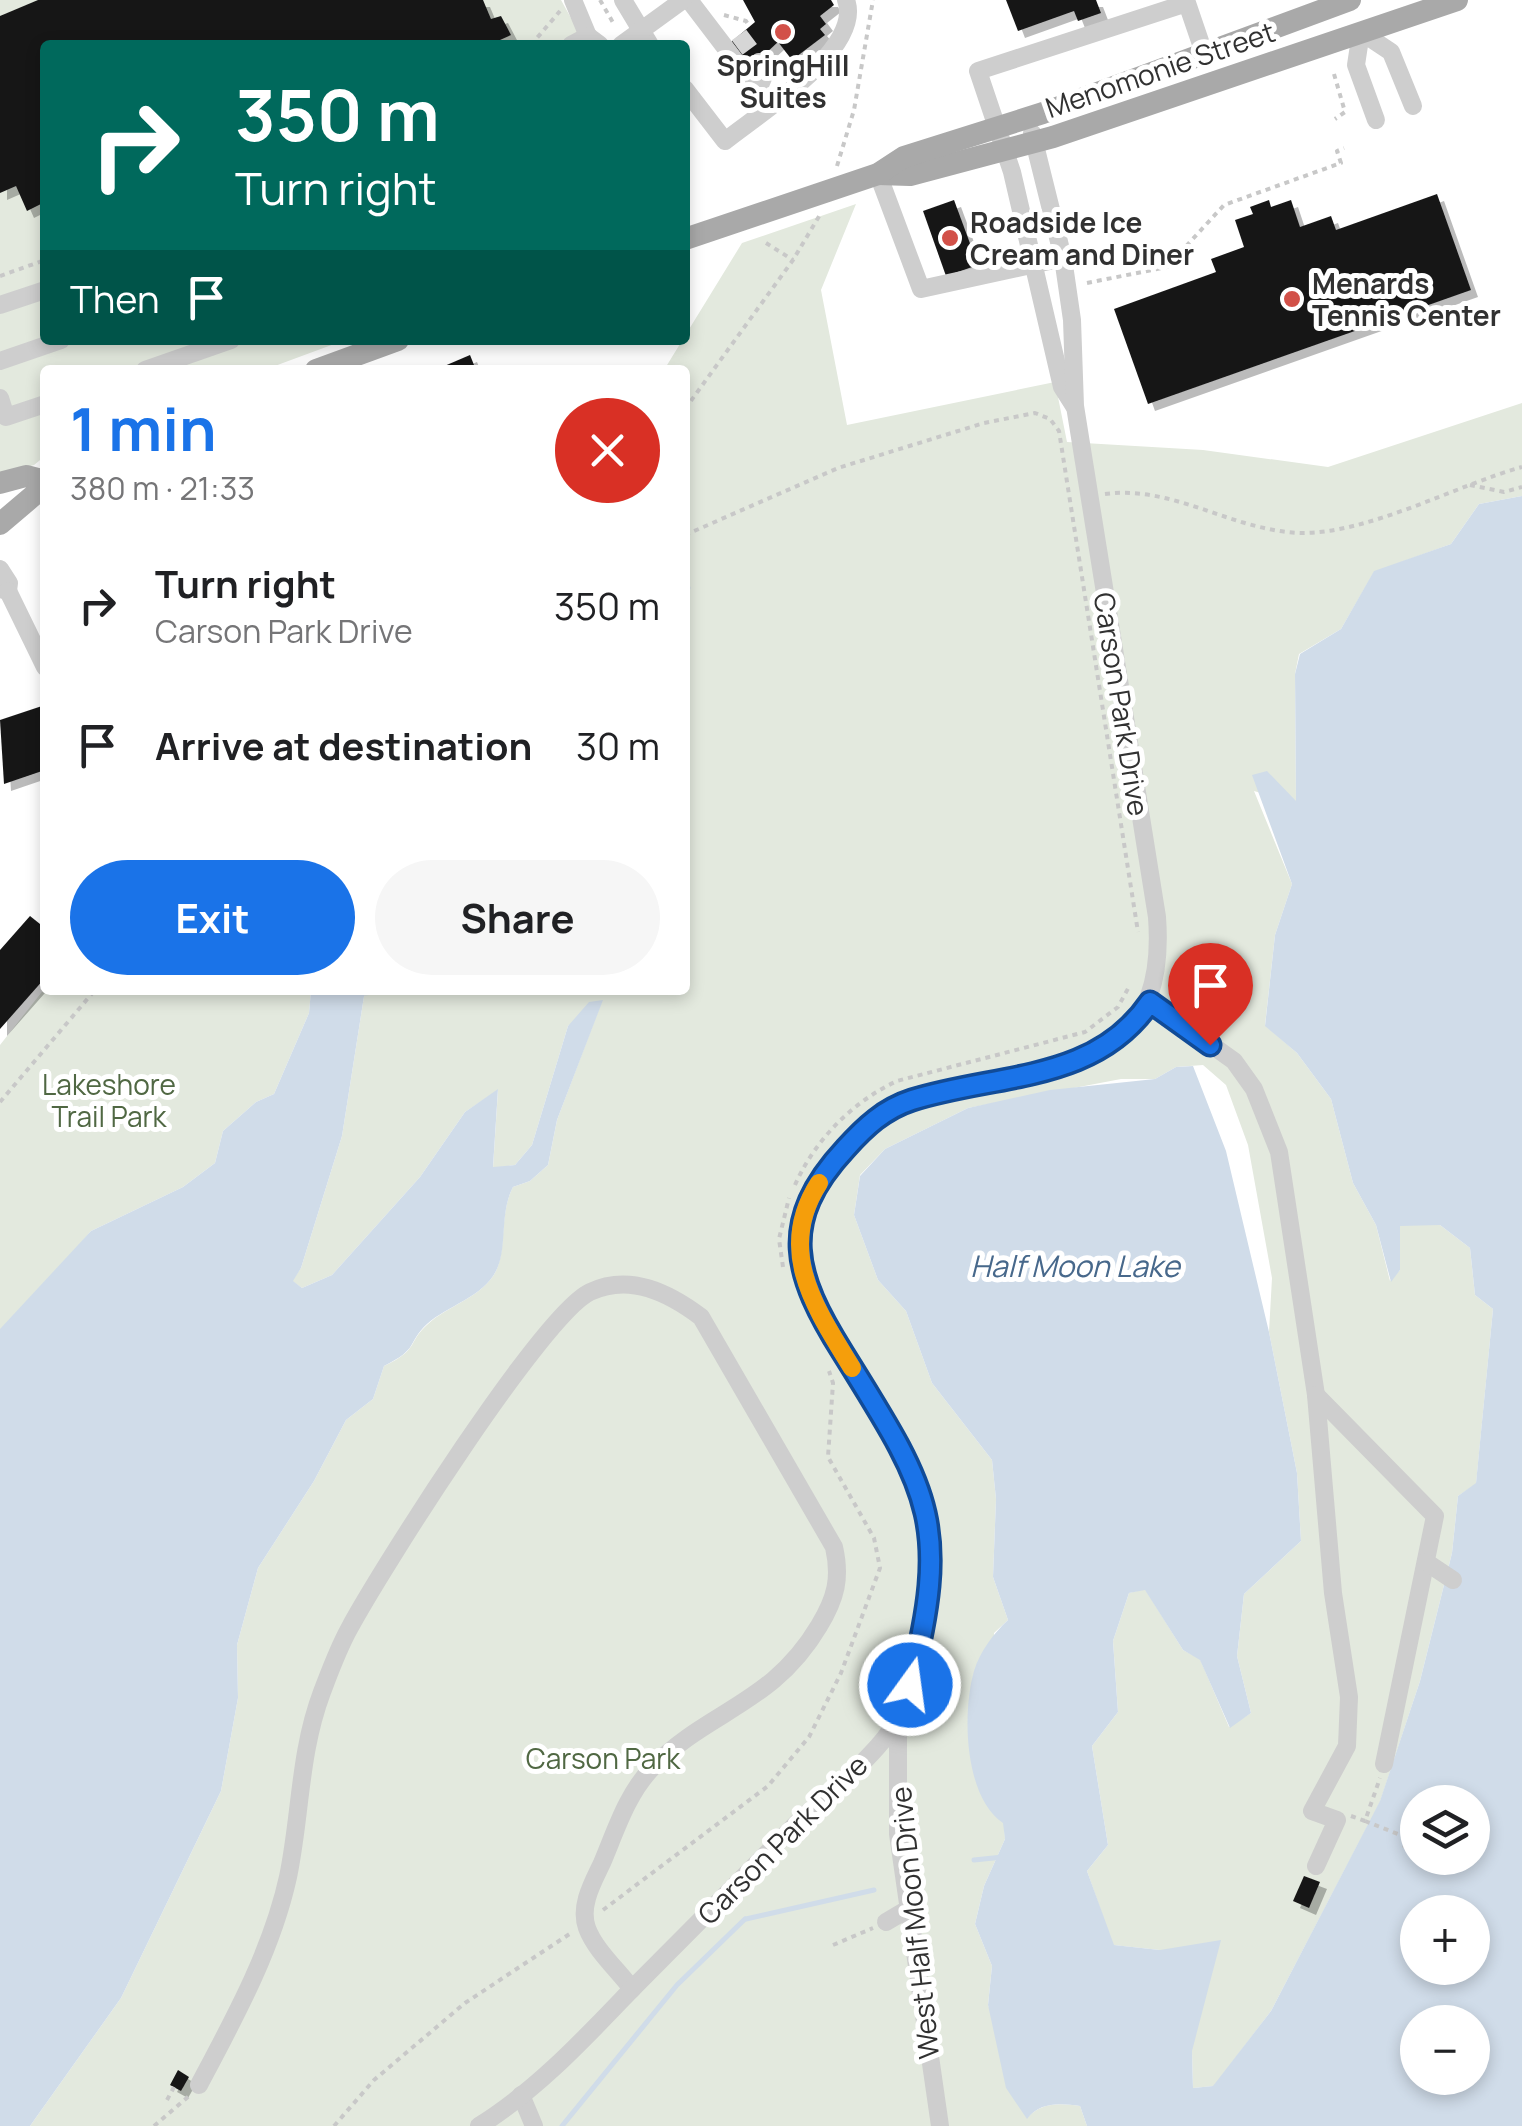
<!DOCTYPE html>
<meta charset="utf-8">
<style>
:root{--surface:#fff;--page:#f6f6f6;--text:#202124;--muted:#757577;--accent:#1a73e8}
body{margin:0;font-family:Manrope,sans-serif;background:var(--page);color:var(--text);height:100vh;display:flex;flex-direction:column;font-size:38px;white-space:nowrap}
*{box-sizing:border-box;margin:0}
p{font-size:32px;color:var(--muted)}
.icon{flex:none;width:55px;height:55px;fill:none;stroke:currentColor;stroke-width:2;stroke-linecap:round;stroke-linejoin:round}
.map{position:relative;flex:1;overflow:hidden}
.drawer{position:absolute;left:40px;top:365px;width:650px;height:630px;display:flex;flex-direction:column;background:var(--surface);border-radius:10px;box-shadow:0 5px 15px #0003}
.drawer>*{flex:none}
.top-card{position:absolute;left:40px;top:40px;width:650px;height:305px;border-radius:10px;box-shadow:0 5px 15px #0003;background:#00695c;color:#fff;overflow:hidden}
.fabs{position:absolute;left:1400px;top:1785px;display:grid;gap:20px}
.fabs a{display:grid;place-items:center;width:90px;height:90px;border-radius:50%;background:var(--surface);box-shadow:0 5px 15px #0003;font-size:50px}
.pin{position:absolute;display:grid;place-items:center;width:85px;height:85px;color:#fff;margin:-102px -42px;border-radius:50% 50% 50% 0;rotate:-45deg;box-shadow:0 0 10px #0007}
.pin .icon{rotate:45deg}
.me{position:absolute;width:110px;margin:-55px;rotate:14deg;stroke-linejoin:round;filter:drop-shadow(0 0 8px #0008)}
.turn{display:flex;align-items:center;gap:35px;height:210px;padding:0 30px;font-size:45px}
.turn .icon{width:130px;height:130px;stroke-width:2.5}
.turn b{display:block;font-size:70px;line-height:85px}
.then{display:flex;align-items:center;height:95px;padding:0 30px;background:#0003;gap:20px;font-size:38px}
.round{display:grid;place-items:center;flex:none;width:105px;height:105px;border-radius:52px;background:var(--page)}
.headline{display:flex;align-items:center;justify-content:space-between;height:170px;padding:0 30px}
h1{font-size:60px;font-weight:700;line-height:75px;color:var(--accent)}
.cta{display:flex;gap:20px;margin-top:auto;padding:20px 30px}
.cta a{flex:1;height:115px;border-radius:60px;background:var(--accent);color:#fff;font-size:40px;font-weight:700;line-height:115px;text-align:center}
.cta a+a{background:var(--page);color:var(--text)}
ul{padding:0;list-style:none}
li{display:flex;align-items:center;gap:30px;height:140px;padding:0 30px}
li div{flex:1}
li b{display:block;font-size:38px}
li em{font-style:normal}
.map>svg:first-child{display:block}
</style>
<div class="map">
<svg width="1522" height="2126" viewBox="0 0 1522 2126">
<defs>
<filter id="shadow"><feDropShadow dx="7" dy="7" stdDeviation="0" flood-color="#0004"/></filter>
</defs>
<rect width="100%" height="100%" fill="#fff"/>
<g fill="#e3e9de">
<path d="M0 0H561L586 45H45V340H345L264 370H45V456L34 465 0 475Z"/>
<path d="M856 204 821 290 847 425 1055 382 1067 442 1203 450 1328 467 1522 403V496L1479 504 1451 544 1374 572 1341 629 1299 654 1295 674 1296 803 1254 791 1292 884 1275 935 1265 1025 1297 1053 1331 1099 1353 1183 1376 1225 1390 1281 1400 1270V1225H1440L1470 1248 1475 1295 1493 1309 1476 1484 1458 1496 1452 1553 1420 1681 1380 1802 1271 2011 1214 2086 1193 2088 1192 2051 1160 1950 1113 1945 1087 1871 1108 1845 1092 1746 1118 1712 1113 1641 1129 1593 1145 1589 1183 1650 1200 1659 1229 1727 1251 1713 1237 1656 1244 1594 1301 1541 1297 1473 1269 1332 1272 1278 1248 1145 1226 1085 1203 1065 1176 1067 1155 1079H1121L968 1108 885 1149 860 1175 854 1215 878 1280 906 1311 932 1383 992 1460 996 1499 993 1577 1008 1620 994 1633 1005 1839 984 1886 975 1924 992 1966 988 2005 1027 2118C1041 2102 1060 2103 1080 2106L1087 2126H30L121 1998 221 1791 238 1698 237 1645 258 1568 314 1481 346 1420 373 1399 384 1366C420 1349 406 1344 428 1324 447 1306 483 1297 496 1271 507 1248 499 1214 513 1187L530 1181 548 1165 557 1120 602 1001 568 1026 532 1145 515 1165 493 1168 498 1090 465 1112 420 1177 332 1275 302 1288 292 1281 301 1268 342 1136 365 990H685V370H664L742 243Z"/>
<path d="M45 988 311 990 309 1013 274 1094 256 1102 223 1131 215 1163 183 1187 91 1231 0 1338V1045Z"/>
</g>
<g fill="#d0dce9" fill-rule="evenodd">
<path d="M1522 496V2126H1087L1080 2106C1059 2103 1040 2102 1027 2119L1006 2088 988 2005 992 1966 975 1924 984 1886 1005 1839 1003 1823C964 1797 962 1712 974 1671 980 1651 994 1633 1008 1620L993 1577 996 1499 992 1460 932 1383 906 1311 878 1280 854 1215 860 1176 885 1149 968 1108 1050 1090 1155 1079 1176 1067 1193 1066 1226 1151 1269 1332 1297 1473 1301 1541 1244 1594 1237 1656 1251 1713 1230 1728 1200 1660 1183 1650 1145 1590 1129 1593 1113 1641 1118 1712 1092 1746 1108 1845 1087 1871 1114 1945 1160 1950 1221 1940 1192 2051 1193 2088 1213 2086 1271 2011 1380 1801 1420 1681 1452 1553 1458 1496 1476 1483 1493 1309 1475 1295 1470 1248 1440 1225 1400 1226V1270L1391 1282 1376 1225 1353 1183 1331 1099 1297 1053 1265 1026 1275 935 1292 884 1252 775 1267 771 1296 801 1295 674 1300 654 1341 629 1374 571 1451 544 1479 504ZM1418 1802H1472V1858H1418ZM1418 1912H1472V1968H1418ZM1418 2022H1472V2078H1418Z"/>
<path d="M311 990H365L342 1136 301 1268 293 1281 302 1288 332 1275 420 1177 465 1112 498 1089 493 1167 515 1165 532 1145 568 1026 589 1002 603 1000 557 1120 548 1165 530 1181 513 1187C499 1214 508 1248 496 1271 483 1297 447 1306 427 1324 406 1344 420 1348 384 1366L373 1399 346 1420 314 1481 258 1568 237 1645 238 1698 221 1791 121 1998 30 2126H0V1329L91 1231 183 1187 215 1163 223 1131 256 1102 274 1094 309 1013Z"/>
</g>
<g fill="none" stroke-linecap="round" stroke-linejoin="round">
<g stroke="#d0dce9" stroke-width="5">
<path d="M685 595 688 588"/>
<path d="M364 993 395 990"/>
<path d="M974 1860 1003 1857"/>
<path d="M746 1919 874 1890"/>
<path d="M562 2126 677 1985 745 1919"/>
</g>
</g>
<g fill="#181818" filter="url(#shadow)">
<path d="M38 0H483L491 19 501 16 511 35 489 45H45V202L27 211 16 186 0 193V16Z"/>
<path d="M743 0H831L834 5 820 16 826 24 820 29 825 35 792 60 778 42 749 69 730 43 755 22Z"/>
<path d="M1006 0H1096L1101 13 1078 21 1074 11 1018 31Z"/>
<path d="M1437 194 1471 290 1148 404 1114 309 1216 272 1211 259 1244 247 1235 220 1253 214 1250 207 1269 200 1271 207 1291 200 1300 227 1331 216 1336 230Z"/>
<path d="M954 200 978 265 946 276 923 211Z"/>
<path d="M470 355 476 370H435Z"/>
<path d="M45 705V770L4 784 0 720Z"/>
<path d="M30 916 40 924 45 918V978L0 1029V950Z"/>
<path d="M1304 1876 1320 1882 1309 1908 1293 1901Z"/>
<path d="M178 2070 189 2077 181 2091 170 2085Z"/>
</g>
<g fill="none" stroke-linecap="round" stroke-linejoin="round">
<path stroke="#d6d6d6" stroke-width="18" stroke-dasharray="18 9" stroke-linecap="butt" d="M739 35 759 62"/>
<g stroke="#c8c8c8" stroke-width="4" stroke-dasharray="5 5" stroke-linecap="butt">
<path d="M600 0 615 26"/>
<path d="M724 15 746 21 750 27"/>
<path d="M531 45 560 11"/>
<path d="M1334 74 1345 112 1335 119"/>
<path d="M837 166 854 110 873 0"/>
<path d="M685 202 691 207"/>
<path d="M766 243 793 260"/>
<path d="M0 276 45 260"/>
<path d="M1087 283 1167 267 1224 205 1341 163 1337 151 1344 148"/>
<path d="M685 409 793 260 821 213"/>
<path d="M1470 485 1504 492 1522 487"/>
<path d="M1105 494C1175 485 1232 531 1301 533 1368 534 1457 485 1522 467"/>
<path d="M685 535 838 468 984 423 1035 413 1050 419 1059 431 1138 932"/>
<path d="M0 1102 95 990"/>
<path d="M795 1185C815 1140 852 1102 897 1081L1085 1032 1118 1007 1130 985"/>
<path d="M783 1267 779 1239 789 1198"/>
<path d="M1351 1816 1365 1821 1380 1778"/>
<path d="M1365 1821 1408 1838"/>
<path d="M1404 1848 1411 1829"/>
<path d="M603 1910 768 1786 809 1737 841 1673 880 1568 874 1538 828 1457 833 1383 829 1371"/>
<path d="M833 1945 873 1928"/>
<path d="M167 2100 174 2087"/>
<path d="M154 2126 189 2096"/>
<path d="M334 2126 374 2080 465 2003 571 1933"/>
</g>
<g stroke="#cecece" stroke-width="18">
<path d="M573 0 588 36"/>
<path d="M623 0 650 45"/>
<path d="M689 0 769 105"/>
<path d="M571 45 588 36 600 45"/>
<path d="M621 45 683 0"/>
<path d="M685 89 725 141C758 114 864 49 846 0"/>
<path d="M758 90 765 73 759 62"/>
<path d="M1376 120 1356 65 1361 32 1391 52 1413 106"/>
<path d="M878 174 921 289 1063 258"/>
<path d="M0 305 45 290"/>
<path d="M0 361 61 340"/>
<path d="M145 370 231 340"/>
<path d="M0 398 6 417 45 404"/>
<path d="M1074 406 1062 387 1012 172 978 71 1187 3 1204 53"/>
<path d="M0 569 9 583 8 591 0 589"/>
<path d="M8 591 45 667"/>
<path d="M1150 1001 1234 1061 1254 1089 1279 1152 1316 1395 1333 1593 1349 1697 1347 1746 1312 1811 1337 1820 1316 1866"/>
<path d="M1316 1395 1435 1516 1384 1764"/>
<path d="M1426 1562 1453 1580"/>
<path d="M898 1719V1834L940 2126"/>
<path d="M886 1922 908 1909"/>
<path d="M199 2085C234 2019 272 1950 288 1877 301 1814 299 1753 322 1692 330 1671 338 1649 349 1629 380 1571 542 1315 590 1292 630 1273 669 1293 701 1317L834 1547C841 1578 836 1598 819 1626 772 1705 708 1710 652 1768 627 1794 616 1830 602 1863 593 1882 579 1906 587 1928 595 1950 618 1970 632 1989"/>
<path d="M521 2095 534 2126"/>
<path d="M479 2126C537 2090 585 2038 632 1989 686 1934 741 1880 795 1825 825 1795 879 1755 898 1718 928 1661 940 1563 924 1501 901 1406 759 1299 810 1196 830 1157 868 1116 909 1101 1026 1059 1170 1094 1157 917L1075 406 1072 320 1063 258 1032 133"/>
</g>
<g stroke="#a9a9a9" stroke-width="22">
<path d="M878 174 910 175 1053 137 1457 0"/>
<path d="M685 239 878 174 904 157 1043 113 1350 0"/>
<path d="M316 370 398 340"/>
<path d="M0 483 26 476 41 480"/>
<path d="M0 524 34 495 45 478"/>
</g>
</g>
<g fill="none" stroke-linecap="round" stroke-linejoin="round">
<g stroke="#114b97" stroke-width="25">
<path id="route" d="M910 1685C952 1521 928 1490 843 1353 794 1275 777 1222 846 1148 865 1127 884 1109 912 1100 998 1073 1095 1083 1150 1002L1210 1045"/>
</g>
<use href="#route" stroke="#1a73e8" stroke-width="18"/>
<path stroke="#f59e0b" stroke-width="18" d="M819 1183C775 1251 816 1309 852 1368"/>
</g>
<g fill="#d25149" stroke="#fff" stroke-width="4">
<circle cx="783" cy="32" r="10"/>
<circle cx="950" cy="238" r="10"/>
<circle cx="1292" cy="299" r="10"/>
</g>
<g text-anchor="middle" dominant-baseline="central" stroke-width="10" stroke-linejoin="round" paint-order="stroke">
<g font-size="28" font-weight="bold" fill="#313131" stroke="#fff" text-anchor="start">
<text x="783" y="65" text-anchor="middle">SpringHill<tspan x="783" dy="32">Suites</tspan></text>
<text x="970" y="222">Roadside Ice<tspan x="970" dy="32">Cream and Diner</tspan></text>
<text x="1312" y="283">Menards<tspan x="1312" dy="32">Tennis Center</tspan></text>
</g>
<g font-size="28" fill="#313131" stroke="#fff">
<text transform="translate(1160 69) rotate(-19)">Menomonie Street</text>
<text transform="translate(1122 704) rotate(81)">Carson Park Drive</text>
<text transform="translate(782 1839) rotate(-45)">Carson Park Drive</text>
<text transform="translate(914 1923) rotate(-96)">West Half Moon Drive</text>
</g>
<g font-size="28" fill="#506843" stroke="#fff">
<text x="109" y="1084">Lakeshore<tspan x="109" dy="32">Trail Park</tspan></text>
<text x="603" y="1758">Carson Park</text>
</g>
<g font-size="30" font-style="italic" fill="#47688b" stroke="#fff">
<text x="1075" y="1265">Half Moon Lake</text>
</g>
</g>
</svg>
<div class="fabs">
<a><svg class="icon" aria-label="layers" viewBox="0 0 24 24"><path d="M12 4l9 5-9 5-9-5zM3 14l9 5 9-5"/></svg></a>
<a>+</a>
<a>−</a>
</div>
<div class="pin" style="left:1210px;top:1045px;background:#d93025"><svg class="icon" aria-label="arrive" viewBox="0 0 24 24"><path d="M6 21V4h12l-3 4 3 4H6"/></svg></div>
<svg class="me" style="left:910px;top:1685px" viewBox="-20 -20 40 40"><circle r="17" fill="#1a73e8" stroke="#fff" stroke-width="3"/><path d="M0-11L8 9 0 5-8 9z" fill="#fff"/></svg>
<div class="top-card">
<div class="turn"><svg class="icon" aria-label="right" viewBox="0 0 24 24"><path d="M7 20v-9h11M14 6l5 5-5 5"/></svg><div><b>350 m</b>Turn right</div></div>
<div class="then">Then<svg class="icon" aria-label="arrive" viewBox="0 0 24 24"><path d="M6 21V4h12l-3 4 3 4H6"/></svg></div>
</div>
<section class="drawer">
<div class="headline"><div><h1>1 min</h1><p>380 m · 21:33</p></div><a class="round" style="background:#d93025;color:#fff"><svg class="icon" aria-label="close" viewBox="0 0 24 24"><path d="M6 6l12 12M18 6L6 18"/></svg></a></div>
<ul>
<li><svg class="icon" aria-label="right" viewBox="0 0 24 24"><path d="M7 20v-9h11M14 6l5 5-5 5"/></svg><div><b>Turn right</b><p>Carson Park Drive</p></div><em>350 m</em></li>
<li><svg class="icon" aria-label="arrive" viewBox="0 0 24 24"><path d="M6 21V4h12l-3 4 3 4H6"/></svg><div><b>Arrive at destination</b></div><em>30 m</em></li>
</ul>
<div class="cta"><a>Exit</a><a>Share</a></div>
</section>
</div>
